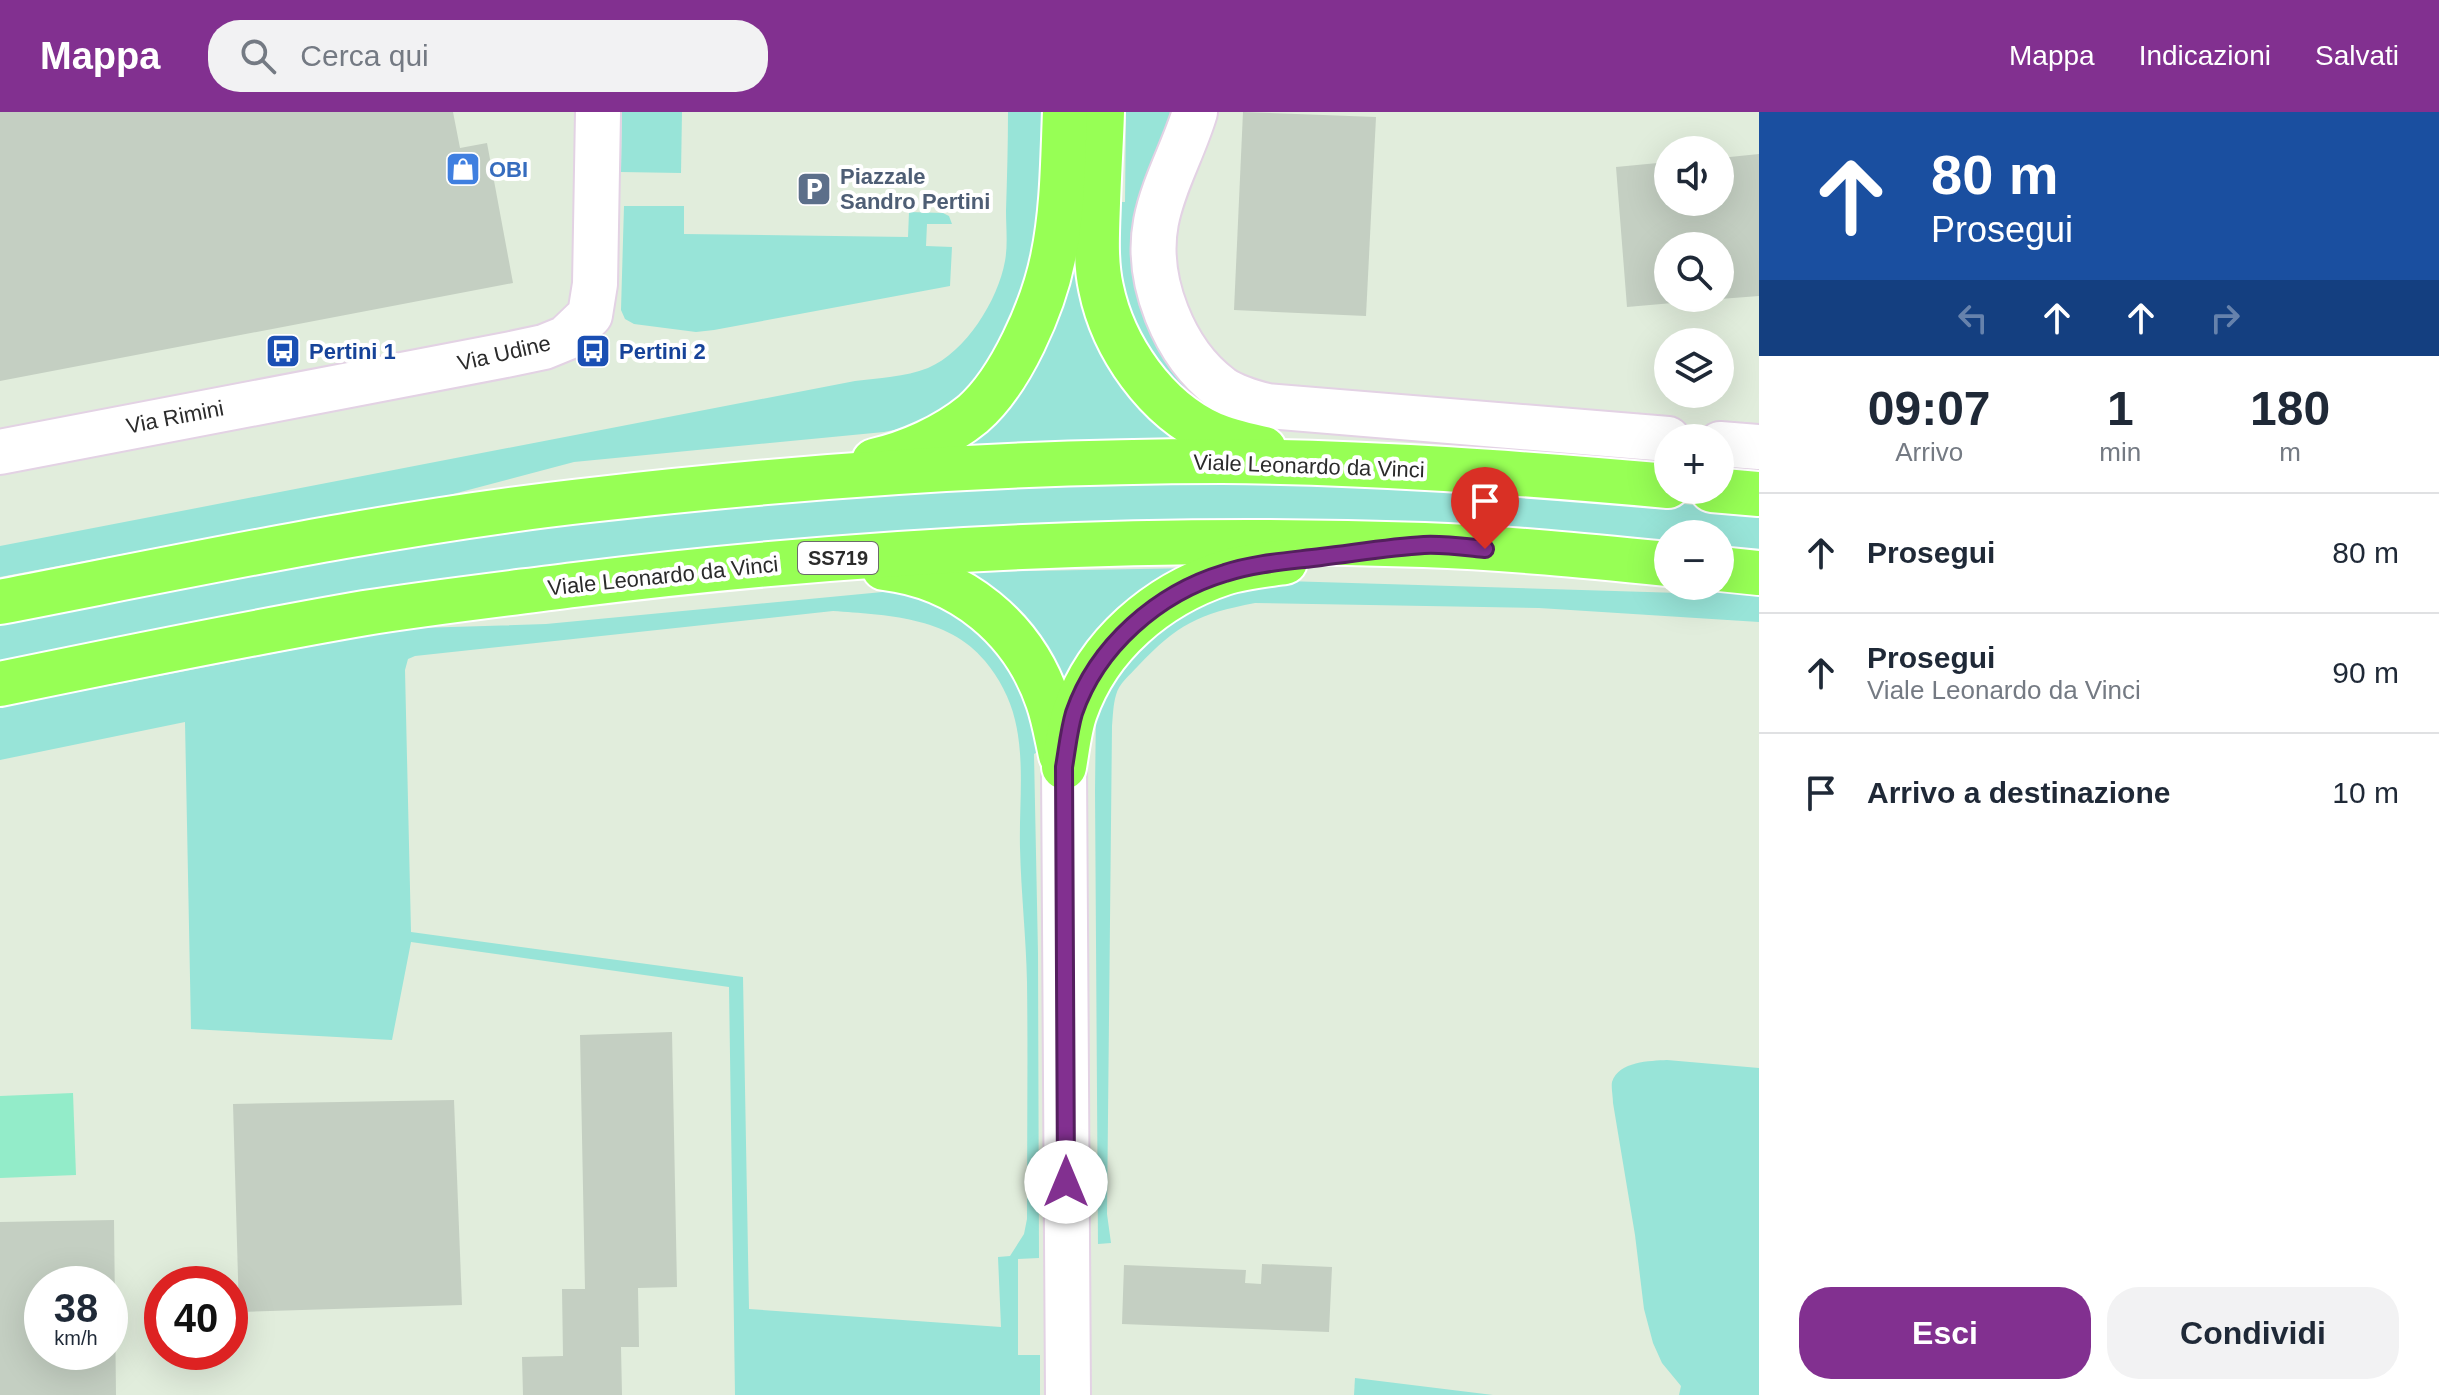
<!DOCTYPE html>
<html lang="it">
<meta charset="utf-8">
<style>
:root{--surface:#fff;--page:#f2f2f3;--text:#1f2937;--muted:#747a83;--line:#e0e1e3;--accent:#823090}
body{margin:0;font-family:Arial,sans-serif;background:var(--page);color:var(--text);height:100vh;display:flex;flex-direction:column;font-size:30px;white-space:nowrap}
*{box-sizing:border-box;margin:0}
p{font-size:26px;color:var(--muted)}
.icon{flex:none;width:44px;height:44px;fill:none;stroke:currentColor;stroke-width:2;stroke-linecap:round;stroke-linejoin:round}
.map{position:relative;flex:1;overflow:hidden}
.side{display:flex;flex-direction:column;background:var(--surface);width:680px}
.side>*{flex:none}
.guide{background:#1a4fa0;color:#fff;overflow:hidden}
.fabs{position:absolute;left:1654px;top:24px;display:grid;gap:16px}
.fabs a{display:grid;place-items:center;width:80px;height:80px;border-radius:50%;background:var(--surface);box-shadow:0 8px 32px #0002;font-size:40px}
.speed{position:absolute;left:24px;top:1154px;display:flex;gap:16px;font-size:40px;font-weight:700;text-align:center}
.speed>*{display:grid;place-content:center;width:104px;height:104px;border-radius:50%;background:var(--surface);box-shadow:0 8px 32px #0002;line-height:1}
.speed small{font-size:20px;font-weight:400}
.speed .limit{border:12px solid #d22;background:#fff;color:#111}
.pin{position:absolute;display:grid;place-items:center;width:68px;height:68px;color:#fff;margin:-82px -34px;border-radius:50% 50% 50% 0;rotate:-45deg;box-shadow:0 0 8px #0007}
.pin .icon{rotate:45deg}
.me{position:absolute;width:88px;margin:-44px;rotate:0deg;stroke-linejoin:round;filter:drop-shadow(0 0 6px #0008)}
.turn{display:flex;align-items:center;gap:28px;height:168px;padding:0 40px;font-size:36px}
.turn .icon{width:104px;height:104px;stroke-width:2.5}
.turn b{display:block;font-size:56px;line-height:68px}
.lanes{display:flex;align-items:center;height:76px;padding:0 40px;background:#0003;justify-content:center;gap:40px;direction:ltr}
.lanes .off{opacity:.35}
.eta{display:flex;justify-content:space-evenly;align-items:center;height:136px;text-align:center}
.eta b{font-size:48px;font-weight:800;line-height:56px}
.cta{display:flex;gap:16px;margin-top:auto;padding:16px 40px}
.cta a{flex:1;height:92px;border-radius:32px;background:var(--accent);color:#fff;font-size:32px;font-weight:800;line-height:92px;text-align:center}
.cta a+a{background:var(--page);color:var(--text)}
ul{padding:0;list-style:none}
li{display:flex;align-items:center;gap:24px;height:120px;padding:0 40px;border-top:2px solid var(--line)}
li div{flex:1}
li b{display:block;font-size:30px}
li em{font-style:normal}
header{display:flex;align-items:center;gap:48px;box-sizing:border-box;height:112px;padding:0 40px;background:var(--accent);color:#fff}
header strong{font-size:38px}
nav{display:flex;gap:44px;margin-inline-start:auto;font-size:28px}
.search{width:560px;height:72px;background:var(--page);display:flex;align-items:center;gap:20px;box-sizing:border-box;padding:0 28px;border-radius:32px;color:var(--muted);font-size:30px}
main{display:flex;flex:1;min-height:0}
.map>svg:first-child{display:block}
</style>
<header>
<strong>Mappa</strong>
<div class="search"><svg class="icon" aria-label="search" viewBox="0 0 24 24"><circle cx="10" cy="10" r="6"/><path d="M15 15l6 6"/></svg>Cerca qui</div>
<nav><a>Mappa</a><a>Indicazioni</a><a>Salvati</a></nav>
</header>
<main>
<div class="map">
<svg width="1759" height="1283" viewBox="0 0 1759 1283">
<rect width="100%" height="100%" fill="#e1eddc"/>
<g fill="#98e4d8" fill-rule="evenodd">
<path d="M622 0H682L681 61 621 60Z"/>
<path d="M1008 0H1047L1046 86 1020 199 974 280 918 313 884 320 574 350 438 386 308 407 0 465V434L855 269C878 266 905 265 928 256 966 240 998 188 1005 149 1008 133 1006 115 1006 99 1007 66 1008 33 1008 0Z"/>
<path d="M1126 0H1180L1145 173 1273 310 1272 317 1251 316 1231 311 1168 272 1120 184 1116 90H1125Z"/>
<path d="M624 94H684V122L908 125 909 100 943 101 949 104 952 112H927L926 134 952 135 950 174 714 218 696 220 634 212 625 207 621 198Z"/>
<path d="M1078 158 1180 328 973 335V330L1068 163Z"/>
<path d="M1171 371C1368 372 1563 379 1759 399V440L1720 437V422H1668V433L1259 415 0 554V508C192 472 385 433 579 410 776 386 973 377 1171 371Z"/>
<path d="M1194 456 1061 576 965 461 969 460Z"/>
<path d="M1285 469 1680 481 1696 476 1759 482V510L1539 496 1255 491C1198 502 1178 512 1138 554 1130 563 1119 571 1116 583 1113 593 1113 604 1112 614L1107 1102 1111 1131 1098 1132 1095 679 1096 593 1099 580 1178 493Z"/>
<path d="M893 479 942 488 1015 544 1041 638 1034 642 1038 841 1039 1146 1018 1147V1243H1040V1283H735L729 875 411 830 392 928 191 917 185 610 0 648V595L365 524 418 516 546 512ZM833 499C885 503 948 504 985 549 999 566 1010 586 1015 608 1025 649 1019 694 1020 736 1021 780 1026 825 1027 870 1028 949 1027 1028 1027 1107L1024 1122 1010 1144 998 1145 1001 1215 749 1197 743 865 411 820 405 558 408 547 415 544Z"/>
<path d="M1667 948 1759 956V1283H1679L1681 1274 1662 1251 1653 1231 1644 1197 1635 1123 1613 991C1613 985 1611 975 1612 970 1619 949 1650 949 1667 948Z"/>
<path d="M1355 1266 1493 1283H1354Z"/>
</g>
<path fill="#93ecc9" d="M73 981 76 1063 0 1066V984Z"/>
<g fill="#c4cfc2" fill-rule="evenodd">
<path d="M0 0H453L460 36 487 31 513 171 0 269Z"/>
<path d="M1243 0 1376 5 1366 204 1234 198Z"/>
<path d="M1759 42V184L1720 187V134H1668V186H1707V188L1627 195 1616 55 1668 50V90H1720V46Z"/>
<path d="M672 920 677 1175 638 1176 639 1235H621L622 1283H523L522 1245 563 1244 562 1177H585L580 923Z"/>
<path d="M454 988 462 1193 239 1200 233 992Z"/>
<path d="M114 1108 116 1283H0V1110ZM42 1172H110V1240H42Z"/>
<path d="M1262 1152 1332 1155 1329 1220 1122 1212 1124 1153 1246 1158 1245 1171 1261 1172Z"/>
</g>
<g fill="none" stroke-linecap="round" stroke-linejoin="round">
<g stroke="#e3d2e4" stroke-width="48">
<g id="minor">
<path d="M1195 0C1184 37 1163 73 1156 110 1145 168 1174 241 1221 276 1234 285 1251 290 1267 294L1668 327"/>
<path d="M1720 332 1759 335"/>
<path d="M0 340 511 242 544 235 566 226 590 203 595 172 598 0"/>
<path d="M1064 655 1068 1283"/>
</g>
</g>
<g stroke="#fff" stroke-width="48">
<g id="highway">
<path d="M1102 0C1101 30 1099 61 1098 91 1097 119 1095 149 1101 176 1113 235 1156 297 1212 322 1228 329 1247 333 1264 337"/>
<path d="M874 349C908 341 945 325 973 302 1011 269 1043 195 1053 146 1063 98 1063 49 1065 0"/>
<path d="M1712 378 1759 382"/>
<path d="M884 456C961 465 1023 516 1048 589 1054 606 1057 625 1061 643"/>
<path d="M1720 457 1759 461"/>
<path d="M0 490C196 452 392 410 590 388 799 364 1011 349 1222 349 1370 350 1520 361 1668 374"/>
<path d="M0 572C121 547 243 522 365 501 434 490 504 482 574 473 856 438 1140 423 1424 433 1506 436 1587 444 1668 452"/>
<path d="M1064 655C1067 638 1069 617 1075 600 1098 533 1157 483 1224 461 1243 455 1265 453 1285 450"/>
</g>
</g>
<use href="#minor" stroke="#fff" stroke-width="44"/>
<use href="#highway" stroke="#97ff55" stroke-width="44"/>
</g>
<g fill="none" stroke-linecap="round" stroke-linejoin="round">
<g stroke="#541f5e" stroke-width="20">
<path id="route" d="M1066 1070 1064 655C1067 638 1069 618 1074 601 1097 534 1158 481 1225 461 1255 451 1289 449 1321 445 1355 441 1390 435 1424 433 1444 432 1465 435 1485 437"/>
</g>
<use href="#route" stroke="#823090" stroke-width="14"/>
</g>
<defs>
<g id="shop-square" transform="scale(1.8)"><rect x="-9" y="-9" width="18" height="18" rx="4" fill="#3f7fe0" stroke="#fff"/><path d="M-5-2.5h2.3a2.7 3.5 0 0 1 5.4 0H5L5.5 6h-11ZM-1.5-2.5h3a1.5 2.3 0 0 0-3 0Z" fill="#fff"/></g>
<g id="parking-square" transform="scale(1.8)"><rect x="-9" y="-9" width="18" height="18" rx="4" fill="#5c6f8a" stroke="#fff"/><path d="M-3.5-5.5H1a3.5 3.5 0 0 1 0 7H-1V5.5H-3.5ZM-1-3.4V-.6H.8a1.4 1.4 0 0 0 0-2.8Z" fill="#fff"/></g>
<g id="bus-square" transform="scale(1.8)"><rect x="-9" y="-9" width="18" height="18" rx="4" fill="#1a4fb4" stroke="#fff"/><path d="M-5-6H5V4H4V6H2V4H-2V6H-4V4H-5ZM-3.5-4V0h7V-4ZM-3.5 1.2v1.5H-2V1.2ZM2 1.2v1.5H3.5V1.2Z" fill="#fff"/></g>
</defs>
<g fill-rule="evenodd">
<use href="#shop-square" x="463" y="57"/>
<use href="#parking-square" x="814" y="77"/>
<use href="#bus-square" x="283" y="239"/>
<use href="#bus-square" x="593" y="239"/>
</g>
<g text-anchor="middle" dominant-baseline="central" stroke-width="8" stroke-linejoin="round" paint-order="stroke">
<rect fill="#fff" stroke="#6b6b6b" stroke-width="2" x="798" y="430" width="80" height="32" rx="6"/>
<g font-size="20" font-weight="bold" fill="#2b2b2b">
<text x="838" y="446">SS719</text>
</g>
<g font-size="22" font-weight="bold" fill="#366cbe" stroke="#fff" text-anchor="start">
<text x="489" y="57">OBI</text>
</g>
<g font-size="22" font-weight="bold" fill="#4e5e75" stroke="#fff" text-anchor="start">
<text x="840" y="64">Piazzale<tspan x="840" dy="25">Sandro Pertini</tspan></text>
</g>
<g font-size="22" font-weight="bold" fill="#164399" stroke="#fff" text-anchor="start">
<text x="309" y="239">Pertini 1</text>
<text x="619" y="239">Pertini 2</text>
</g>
<g font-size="22" fill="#2b2b2b" stroke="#fff">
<text transform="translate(504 241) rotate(-13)">Via Udine</text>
<text transform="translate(175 305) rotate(-11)">Via Rimini</text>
<text transform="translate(1309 354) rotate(2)">Viale Leonardo da Vinci</text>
<text transform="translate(663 464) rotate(-6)">Viale Leonardo da Vinci</text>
</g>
</g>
</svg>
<div class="fabs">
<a><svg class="icon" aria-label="sound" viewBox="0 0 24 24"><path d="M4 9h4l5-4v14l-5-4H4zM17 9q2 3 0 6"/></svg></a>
<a><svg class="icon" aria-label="search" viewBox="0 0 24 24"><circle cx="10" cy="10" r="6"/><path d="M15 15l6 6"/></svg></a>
<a><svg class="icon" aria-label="layers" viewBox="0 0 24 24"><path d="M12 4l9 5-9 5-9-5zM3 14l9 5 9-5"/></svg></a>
<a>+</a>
<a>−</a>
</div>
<div class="speed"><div>38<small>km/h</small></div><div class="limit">40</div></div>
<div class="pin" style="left:1485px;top:437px;background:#d93025"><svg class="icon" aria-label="arrive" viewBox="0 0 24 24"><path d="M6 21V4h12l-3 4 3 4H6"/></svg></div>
<svg class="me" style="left:1066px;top:1070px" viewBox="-20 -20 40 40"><circle r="19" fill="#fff"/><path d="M0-13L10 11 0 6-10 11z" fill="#823090"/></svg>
</div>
<section class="side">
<div class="guide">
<div class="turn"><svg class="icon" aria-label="ahead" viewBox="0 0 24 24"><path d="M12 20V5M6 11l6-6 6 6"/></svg><div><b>80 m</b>Prosegui</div></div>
<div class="lanes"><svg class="icon off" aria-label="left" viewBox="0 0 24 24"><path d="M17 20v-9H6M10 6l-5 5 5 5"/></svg><svg class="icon" aria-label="ahead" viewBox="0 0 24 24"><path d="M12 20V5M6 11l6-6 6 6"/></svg><svg class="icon" aria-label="ahead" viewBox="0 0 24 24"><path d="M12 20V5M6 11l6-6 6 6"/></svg><svg class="icon off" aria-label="right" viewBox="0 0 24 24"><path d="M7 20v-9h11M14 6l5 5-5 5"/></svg></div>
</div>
<div class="eta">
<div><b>09:07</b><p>Arrivo</p></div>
<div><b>1</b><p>min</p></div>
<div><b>180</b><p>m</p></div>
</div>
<ul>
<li><svg class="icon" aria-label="ahead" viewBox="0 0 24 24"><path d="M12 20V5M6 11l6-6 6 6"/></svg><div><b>Prosegui</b></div><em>80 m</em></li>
<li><svg class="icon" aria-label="ahead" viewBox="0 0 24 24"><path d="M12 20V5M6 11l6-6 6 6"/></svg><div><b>Prosegui</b><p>Viale Leonardo da Vinci</p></div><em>90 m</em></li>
<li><svg class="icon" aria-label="arrive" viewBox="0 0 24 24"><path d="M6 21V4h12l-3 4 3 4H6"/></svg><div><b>Arrivo a destinazione</b></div><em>10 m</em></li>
</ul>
<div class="cta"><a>Esci</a><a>Condividi</a></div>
</section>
</main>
